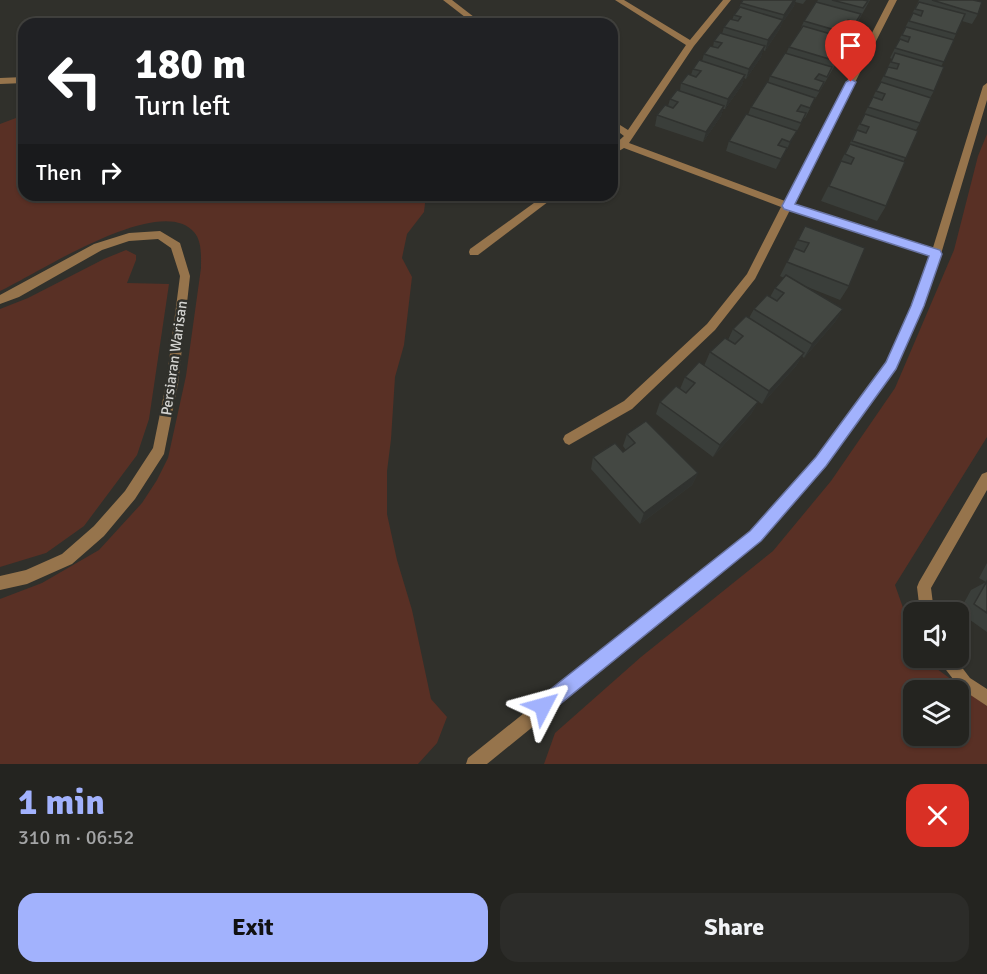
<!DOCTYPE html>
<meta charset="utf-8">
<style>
:root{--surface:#242420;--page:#2c2c29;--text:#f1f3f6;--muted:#a3a4a5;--line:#41413e;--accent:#a2b2fd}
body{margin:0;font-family:Signika,sans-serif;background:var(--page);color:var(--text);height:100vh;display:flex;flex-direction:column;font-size:22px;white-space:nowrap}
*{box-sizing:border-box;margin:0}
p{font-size:20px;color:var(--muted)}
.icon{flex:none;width:33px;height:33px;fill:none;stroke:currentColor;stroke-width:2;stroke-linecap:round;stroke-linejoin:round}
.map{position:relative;height:764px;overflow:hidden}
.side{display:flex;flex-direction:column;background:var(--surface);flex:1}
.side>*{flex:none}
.banner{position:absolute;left:18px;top:18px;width:600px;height:183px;border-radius:18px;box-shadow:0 2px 4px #0004,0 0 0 2px var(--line);background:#202124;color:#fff;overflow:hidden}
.fabs{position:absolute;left:903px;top:602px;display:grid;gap:12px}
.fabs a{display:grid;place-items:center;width:66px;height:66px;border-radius:12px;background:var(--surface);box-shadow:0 2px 4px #0004,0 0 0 2px var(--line);font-size:30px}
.pin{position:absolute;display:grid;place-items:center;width:51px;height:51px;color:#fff;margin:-62px -26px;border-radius:50% 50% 50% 0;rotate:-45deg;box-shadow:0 0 6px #0007}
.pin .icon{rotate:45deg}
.me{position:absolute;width:66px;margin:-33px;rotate:51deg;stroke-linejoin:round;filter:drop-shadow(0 0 4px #0008)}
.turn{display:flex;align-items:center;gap:21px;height:126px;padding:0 18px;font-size:27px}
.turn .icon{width:78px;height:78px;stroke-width:2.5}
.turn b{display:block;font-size:42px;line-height:51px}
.then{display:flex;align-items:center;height:57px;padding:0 18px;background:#0003;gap:12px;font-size:22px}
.round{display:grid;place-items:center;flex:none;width:63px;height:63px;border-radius:18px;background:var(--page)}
.summary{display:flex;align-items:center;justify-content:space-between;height:102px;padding:0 18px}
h1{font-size:36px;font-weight:700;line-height:45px;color:var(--accent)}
.cta{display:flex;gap:12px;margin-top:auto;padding:12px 18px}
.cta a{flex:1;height:69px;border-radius:18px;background:var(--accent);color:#111;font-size:24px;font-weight:700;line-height:69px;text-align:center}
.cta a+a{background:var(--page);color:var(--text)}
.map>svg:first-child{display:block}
</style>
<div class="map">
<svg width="987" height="764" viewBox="0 0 987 764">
<rect width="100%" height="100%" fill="#30302b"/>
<g fill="#593025" fill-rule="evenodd">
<path d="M24 115V195H426L424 212 407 234 402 258 412 277 404 345 395 377 391 439 387 471V514L397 560 412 610 431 699 447 717 437 743 418 764H0V599L42 583 99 550 142 503 157 480 168 458 186 376 201 268C201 256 202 241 194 232 160 192 37 274 0 291V124Z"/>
<path d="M987 134V437L895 585 913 636 914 657H921L987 706V764H544L555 733 641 657 773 551 831 481 895 388 954 250 978 156ZM914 690H958V735H914Z"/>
<path d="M126 250 136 255V260L127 283 169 284 149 419 137 455 84 526 46 553 0 567V309L28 298 104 259Z"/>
</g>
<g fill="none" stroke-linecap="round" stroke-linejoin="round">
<g fill="#96744c" fill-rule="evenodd">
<path d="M443 0H452L483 24H474Z"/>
<path d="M615 0H624L690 40 723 0H731L694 46 629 143 785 201 889 0H897L793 204 940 251 941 254 936 258 790 210 755 279 715 330 632 409 569 445 565 443 563 439 565 435 624 401 707 324 747 274 781 207 624 148 612 155V147L624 136 612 127V120L628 130 686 45Z"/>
<path d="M24 77V83L0 84V78Z"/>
<path d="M545 195H557L478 255H470L469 252 470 249Z"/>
<path d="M160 231 180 243 190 276 178 384 164 454 135 499 104 536 72 564 27 584 0 590V576L26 570 62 554 94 526 125 491 153 448 166 384 180 276 171 248 158 239 129 241 102 250 19 297 0 304V295L94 244 129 233Z"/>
<path d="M987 472V490L931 588 934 612H920L917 587 919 582 982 474Z"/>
<path d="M936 657H954L970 678 987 689V706L960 688Z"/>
</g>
<path fill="#96744c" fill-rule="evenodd" d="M987 83V100L941 254 924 306 895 368 826 465 761 541 487 764H466L468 758 751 531 816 457 886 362 912 306 931 254 983 86Z"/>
</g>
<g fill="#3a3e3a">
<path d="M743 0H806L803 4 795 2 794 6 782 23 779 30 765 51 763 50 761 57 746 79 744 78 742 85 725 109H723L721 116 703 142 655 126 657 115 668 106 670 99 680 91 681 83 691 75 693 69 702 61 704 54 713 47 714 41 722 34 724 27 732 20 734 15 739 8 741 3Z"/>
<path d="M818 0H870L852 32H851L844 50 814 101 805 118H804L776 169 726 151 729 141 748 115 751 107 768 83 770 76 786 54 789 47 800 30 804 21Z"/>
<path d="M919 0H973L978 14 972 24 962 21 941 67 934 91 930 98 920 123 916 130 886 206 877 221 821 201 892 59 890 58Z"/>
<path d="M805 226 849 286 840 300 805 286 843 309 835 322 804 358 802 356 796 366 762 404 704 366 710 352 728 340 733 329 749 318 754 309 770 297 775 288 784 278 780 276Z"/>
<path d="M685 377 758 402 751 414 713 457 656 414 660 402 680 389Z"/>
<path d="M627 434 698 473 692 485 640 524 591 469 593 457 623 452 626 450 623 446Z"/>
<path d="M987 563V632L959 612 971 590 986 582 979 578Z"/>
</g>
<g fill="#30322f">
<path d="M794 0H796L794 6 782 23 779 30 765 51 768 40 781 22 784 15Z"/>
<path d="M765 46 761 57 746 79 749 69Z"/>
<path d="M745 75 742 85 725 109 728 99Z"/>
<path d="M724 106 721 116 703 142 706 132Z"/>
<path d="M797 131 792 141 786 152 790 142Z"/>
<path d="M787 148 783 158 776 169 781 159Z"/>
<path d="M843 309 835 322 804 358 812 344Z"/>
<path d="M804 353 796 366 762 404 769 391Z"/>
<path d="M758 402 751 414 713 457 720 445Z"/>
<path d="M698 473 692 485 640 524 644 513Z"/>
</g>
<g fill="#444843" stroke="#30322f" stroke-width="1.5">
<path d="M743 0H794L784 15 741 3Z"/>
<path d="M832 0H863L868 1 863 8Z"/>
<path d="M932 0H973L982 2 978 14Z"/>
<path d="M816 2 861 14 856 22 848 20 845 24 853 26 849 34 804 21Z"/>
<path d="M919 2 965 14 956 34 909 21 913 13 921 16 923 11 915 9Z"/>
<path d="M740 7 783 20 768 40 724 27 730 19 738 21 741 17 734 15Z"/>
<path d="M803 26 848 39 843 48 835 45 832 50 840 53 836 61 789 47Z"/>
<path d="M906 27 954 40 944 62 895 48 900 39 908 42 910 37 902 35Z"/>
<path d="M720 33 765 46 749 69 704 54 710 46 718 48 722 43 714 41Z"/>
<path d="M785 53 832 67 827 77 819 74 815 79 824 82 819 91 770 76Z"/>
<path d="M895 53 944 67 934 91 884 76 888 67 897 69 899 64 891 62Z"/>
<path d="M699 60 745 75 728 99 681 83 688 74 696 77 701 71 693 69Z"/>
<path d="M767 82 815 98 810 108 801 105 797 111 806 113 801 123 751 107Z"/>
<path d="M881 82 931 98 920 123 868 107 873 97 882 100 885 94 876 91Z"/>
<path d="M677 90 724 106 706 132 657 115 665 105 673 108 678 102 670 99Z"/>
<path d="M746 114 797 131 790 142 782 139 778 145 787 148 781 159 729 141Z"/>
<path d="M865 114 918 131 906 158 852 141 857 130 866 133 869 127 860 124Z"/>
<path d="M850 144 905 162 886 206 829 186 841 161 851 164 854 158 845 154Z"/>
<path d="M805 226 865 248 849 286 787 262 794 248 804 252 809 243 798 240Z"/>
<path d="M786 275 843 309 812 344 754 309 767 295 777 301 784 293 775 288Z"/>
<path d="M746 316 804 353 769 391 710 352 725 338 735 344 743 336 733 329Z"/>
<path d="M699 362 758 402 720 445 660 402 676 386 686 393 695 383 685 377Z"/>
<path d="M646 421 698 473 644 513 593 457 615 443 623 452 635 443 627 434Z"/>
<path d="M987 581V613L974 604Z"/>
</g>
<path fill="#a2b2fd" stroke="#6974a4" stroke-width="1.5" d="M851 79 856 82 795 204 940 250 942 254 924 306 896 369 826 466 761 541 549 713 543 715 537 713 534 706 537 700 750 531 816 457 886 362 911 306 929 256 784 209 782 206 846 82Z"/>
<g text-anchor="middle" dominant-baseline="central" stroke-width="5" stroke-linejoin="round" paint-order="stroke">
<g font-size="15" fill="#d3d3d0" stroke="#30302b">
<text transform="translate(174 358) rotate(-82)">Persiaran Warisan</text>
</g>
</g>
</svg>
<div class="fabs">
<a><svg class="icon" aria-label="sound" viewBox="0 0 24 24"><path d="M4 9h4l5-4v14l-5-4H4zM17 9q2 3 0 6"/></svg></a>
<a><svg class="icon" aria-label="layers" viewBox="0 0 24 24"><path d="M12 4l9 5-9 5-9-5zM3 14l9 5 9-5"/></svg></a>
</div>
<div class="pin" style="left:851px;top:82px;background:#d93025"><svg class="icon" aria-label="arrive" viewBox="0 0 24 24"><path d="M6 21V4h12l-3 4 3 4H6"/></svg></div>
<svg class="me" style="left:543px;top:706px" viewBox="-20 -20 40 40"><path d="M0-17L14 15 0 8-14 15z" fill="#a2b2fd" stroke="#fff" stroke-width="4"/></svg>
<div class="banner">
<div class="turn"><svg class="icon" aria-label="left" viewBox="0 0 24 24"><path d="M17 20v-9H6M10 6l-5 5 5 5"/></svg><div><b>180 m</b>Turn left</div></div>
<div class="then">Then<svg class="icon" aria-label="right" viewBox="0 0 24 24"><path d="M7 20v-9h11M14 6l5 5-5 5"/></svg></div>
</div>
</div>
<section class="side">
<div class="summary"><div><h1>1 min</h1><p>310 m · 06:52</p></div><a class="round" style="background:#d93025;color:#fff"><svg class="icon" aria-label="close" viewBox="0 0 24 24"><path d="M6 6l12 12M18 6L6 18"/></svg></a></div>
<div class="cta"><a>Exit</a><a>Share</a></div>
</section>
